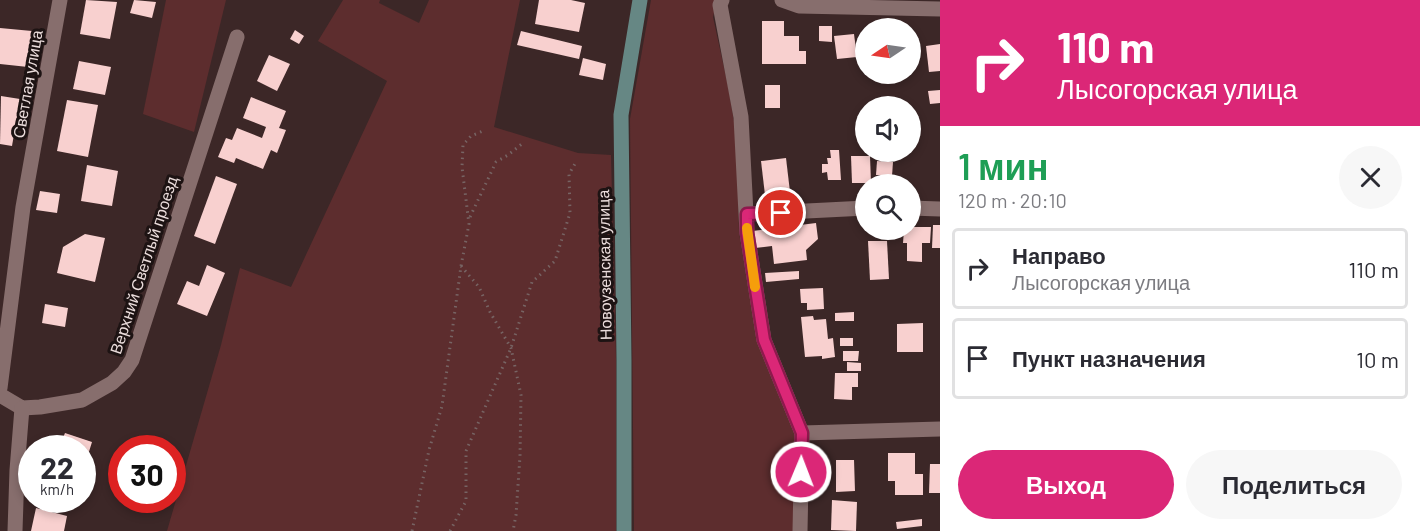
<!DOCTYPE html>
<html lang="ru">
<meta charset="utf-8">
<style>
:root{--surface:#fff;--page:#f7f7f7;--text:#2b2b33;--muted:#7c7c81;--line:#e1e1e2;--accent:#db2777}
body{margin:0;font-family:Barlow,sans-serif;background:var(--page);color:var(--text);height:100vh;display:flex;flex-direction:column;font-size:22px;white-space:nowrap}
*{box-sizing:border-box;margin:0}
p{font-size:20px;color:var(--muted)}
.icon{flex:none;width:33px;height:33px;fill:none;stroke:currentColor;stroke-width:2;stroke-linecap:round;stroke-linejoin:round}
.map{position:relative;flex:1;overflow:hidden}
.drawer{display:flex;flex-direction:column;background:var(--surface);width:480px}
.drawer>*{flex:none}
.guide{background:#db2777;color:#fff;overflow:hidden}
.needle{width:39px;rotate:257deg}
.tools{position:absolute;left:855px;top:18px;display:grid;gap:12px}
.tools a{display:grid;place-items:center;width:66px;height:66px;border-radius:50%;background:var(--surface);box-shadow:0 3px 9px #0003;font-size:30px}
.speed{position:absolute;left:18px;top:435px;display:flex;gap:12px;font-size:30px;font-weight:700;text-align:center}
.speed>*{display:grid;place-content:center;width:78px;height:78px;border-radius:50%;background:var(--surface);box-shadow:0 3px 9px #0003;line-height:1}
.speed small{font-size:15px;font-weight:400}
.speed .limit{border:9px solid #d22;background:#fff;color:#111}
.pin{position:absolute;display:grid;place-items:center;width:51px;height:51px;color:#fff;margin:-26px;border:3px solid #fff;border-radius:50%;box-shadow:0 2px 6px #0007}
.me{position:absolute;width:66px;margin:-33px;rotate:1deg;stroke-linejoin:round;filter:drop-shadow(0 0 4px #0008)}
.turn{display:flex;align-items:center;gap:21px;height:126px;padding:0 18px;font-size:27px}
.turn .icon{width:78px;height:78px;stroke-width:2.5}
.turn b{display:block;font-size:42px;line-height:51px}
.round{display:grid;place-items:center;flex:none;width:63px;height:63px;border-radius:32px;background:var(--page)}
.head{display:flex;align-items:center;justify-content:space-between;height:102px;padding:0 18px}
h1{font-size:36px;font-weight:600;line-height:45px;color:#1e9e55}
.action{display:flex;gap:12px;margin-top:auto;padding:12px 18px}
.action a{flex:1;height:69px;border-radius:36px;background:var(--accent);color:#fff;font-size:24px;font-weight:600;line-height:69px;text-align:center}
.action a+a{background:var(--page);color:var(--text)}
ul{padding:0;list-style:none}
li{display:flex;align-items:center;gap:18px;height:81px;margin:0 12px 9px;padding:0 6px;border:3px solid var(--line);border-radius:6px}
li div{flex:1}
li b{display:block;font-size:22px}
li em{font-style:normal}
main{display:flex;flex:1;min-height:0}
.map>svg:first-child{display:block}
</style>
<main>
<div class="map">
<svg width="940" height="531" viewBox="0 0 940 531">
<rect width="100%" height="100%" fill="#3c2727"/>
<g fill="#5d2d2e">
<path d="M166 0H226L194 132 143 114Z"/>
<path d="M343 0H380L379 3 419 23 429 0H520L494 127 578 153 611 155 616 358V531H167L221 345 240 268 291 287 387 81 318 41Z"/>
<path d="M651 0H717L713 17 728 86 737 139 739 233 756 330 797 440 794 531H634L630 119Z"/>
</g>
<g fill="#f8d0cf">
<path d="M86 0 117 2 110 39 80 34Z"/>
<path d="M134 0 156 2 152 18 130 13Z"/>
<path d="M539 0H571L585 3 579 32 535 24Z"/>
<path d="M762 21H784V36H799V51H806V64H762Z"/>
<path d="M819 26H832V42L819 41Z"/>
<path d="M0 28 32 31 28 67 0 64Z"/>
<path d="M295 30 304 36 299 44 290 39Z"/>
<path d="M521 31 582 46 579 59 517 45Z"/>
<path d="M854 34 857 57 837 59 834 36Z"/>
<path d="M940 44V71L929 72 926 46Z"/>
<path d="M269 55 290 64 277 91 257 81Z"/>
<path d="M583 58 606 64 603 80 579 75Z"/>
<path d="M79 61 111 67 105 95 73 89Z"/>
<rect x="765" y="85" width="15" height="23"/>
<path d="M940 90V103L930 104 928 91Z"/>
<path d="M1 96 20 99 12 146 0 144Z"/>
<path d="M251 97 286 111 279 128 286 130 277 153 271 150 263 169 236 158 234 163 218 157 226 138 232 140 237 128 262 138 266 127 243 118Z"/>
<path d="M67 100 98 105 88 157 57 151Z"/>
<path d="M830 150H839L841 180H828L827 172 822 173V164H828L827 158H831Z"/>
<path d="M851 156H870L871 183H852Z"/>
<path d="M786 158 790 192 765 195 761 161Z"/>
<path d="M877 161 893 162 892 176 876 175Z"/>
<path d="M87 165 118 171 112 206 81 201Z"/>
<path d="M216 176 237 184 215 244 194 236Z"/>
<path d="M40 191 60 194 57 213 36 210Z"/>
<path d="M816 223 818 239 806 250 807 260 774 264 772 246 755 248 753 231Z"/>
<path d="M933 225H940V248H932Z"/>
<path d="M910 227H931L930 243H922V262L907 261V243H903L904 230H910Z"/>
<path d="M85 234 105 238 95 282 57 273 63 247Z"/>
<path d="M868 241H887L889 279 870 280Z"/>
<path d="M207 265 225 273 207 316 177 304 187 281 199 286Z"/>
<path d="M799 271V279L766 282 765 273Z"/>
<path d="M823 288 824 309 807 310V303H801L800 289Z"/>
<path d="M45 304 68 308 65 327 42 323Z"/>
<path d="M854 312V321H835V313Z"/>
<path d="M813 316 814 320 826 319 828 339 833 338 835 357 822 359V356L805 357 801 317Z"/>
<path d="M923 323V352H897V324Z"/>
<rect x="840" y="338" width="13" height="8"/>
<path d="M843 351H859L858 361H843Z"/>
<path d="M847 362 861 363V371H847Z"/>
<path d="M835 373H858V387H852V400L834 399Z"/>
<path d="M65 433 92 442 83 471 82 448H59Z"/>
<path d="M888 453H915V474H923V495H895V481H888Z"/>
<path d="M836 460H854L855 491 836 492Z"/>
<path d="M930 464H940V493H929Z"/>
<path d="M832 500 857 502 856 531 831 530Z"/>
<path d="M36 508 67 516 64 531H31Z"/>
<path d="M922 519V526L897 529 896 522Z"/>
</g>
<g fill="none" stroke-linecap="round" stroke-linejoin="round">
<g stroke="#776464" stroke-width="3" stroke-dasharray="1.5 4.5" stroke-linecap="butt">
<path d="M470 217 496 162 508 155 523 143"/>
<path d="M461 266 479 287 490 312 511 348 521 395 520 456 516 515 513 531"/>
<path d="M412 531 429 450 442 406 461 266 469 224 462 167 463 145 471 136 483 131"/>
<path d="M450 531 466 501V451L511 348 532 282 555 261 570 213 569 174 576 162"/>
</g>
<g stroke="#876e6d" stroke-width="15">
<path d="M722 0 720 5 741 117 747 233 764 340 802 433 800 531"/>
<path d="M782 0 799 6 940 9"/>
<path d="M910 208 940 209"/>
<path d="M747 214 866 208"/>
<path d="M0 388 23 207 60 0"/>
<path d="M0 395 22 408 40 407 82 400 112 383 124 372 132 360 237 37"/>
<path d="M802 433 940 429"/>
<path d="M15 531 17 470 22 408"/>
</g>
<path stroke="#668784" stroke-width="15" d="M624 531V360L621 115 640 0"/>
</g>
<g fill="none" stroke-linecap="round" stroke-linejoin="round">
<g stroke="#8e194d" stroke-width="15">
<path id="route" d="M781 213 747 214V233L764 340 802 433 801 472"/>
</g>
<use href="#route" stroke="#db2777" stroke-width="10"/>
<path stroke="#f59e0b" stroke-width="10" d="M747 228 755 287"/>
</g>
<g text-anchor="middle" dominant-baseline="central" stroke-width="6" stroke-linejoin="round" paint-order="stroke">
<g font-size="16" fill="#ebdddc" stroke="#1d1313">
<text transform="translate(27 84) rotate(-80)">Светлая улица</text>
<text transform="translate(143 265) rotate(-72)">Верхний Светлый проезд</text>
<text transform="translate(604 265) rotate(-91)">Новоузенская улица</text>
</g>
</g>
</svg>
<div class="tools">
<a><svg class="needle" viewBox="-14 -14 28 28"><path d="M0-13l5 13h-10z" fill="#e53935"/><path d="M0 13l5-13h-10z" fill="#7c7c81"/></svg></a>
<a><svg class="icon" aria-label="sound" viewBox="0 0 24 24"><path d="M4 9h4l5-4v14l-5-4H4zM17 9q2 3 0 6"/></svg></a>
<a><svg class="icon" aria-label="search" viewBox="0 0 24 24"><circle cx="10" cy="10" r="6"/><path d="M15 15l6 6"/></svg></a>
</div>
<div class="speed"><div>22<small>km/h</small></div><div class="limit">30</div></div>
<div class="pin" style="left:781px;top:213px;background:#d93025"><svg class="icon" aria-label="arrive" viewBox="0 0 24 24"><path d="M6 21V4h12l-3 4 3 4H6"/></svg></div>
<svg class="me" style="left:801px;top:472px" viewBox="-20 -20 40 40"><circle r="17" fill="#db2777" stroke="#fff" stroke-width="3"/><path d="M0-11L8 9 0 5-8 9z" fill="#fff"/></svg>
</div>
<section class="drawer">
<div class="guide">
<div class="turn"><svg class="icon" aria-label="right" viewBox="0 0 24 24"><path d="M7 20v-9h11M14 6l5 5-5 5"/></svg><div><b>110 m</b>Лысогорская улица</div></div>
</div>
<div class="head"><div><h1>1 мин</h1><p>120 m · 20:10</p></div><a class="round"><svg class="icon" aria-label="close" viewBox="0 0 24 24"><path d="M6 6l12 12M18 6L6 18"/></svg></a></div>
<ul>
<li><svg class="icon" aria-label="right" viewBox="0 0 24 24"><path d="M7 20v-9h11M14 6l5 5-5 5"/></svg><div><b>Направо</b><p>Лысогорская улица</p></div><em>110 m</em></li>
<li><svg class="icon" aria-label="arrive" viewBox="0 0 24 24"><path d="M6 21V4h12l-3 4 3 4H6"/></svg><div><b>Пункт назначения</b></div><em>10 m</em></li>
</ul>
<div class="action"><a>Выход</a><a>Поделиться</a></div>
</section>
</main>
